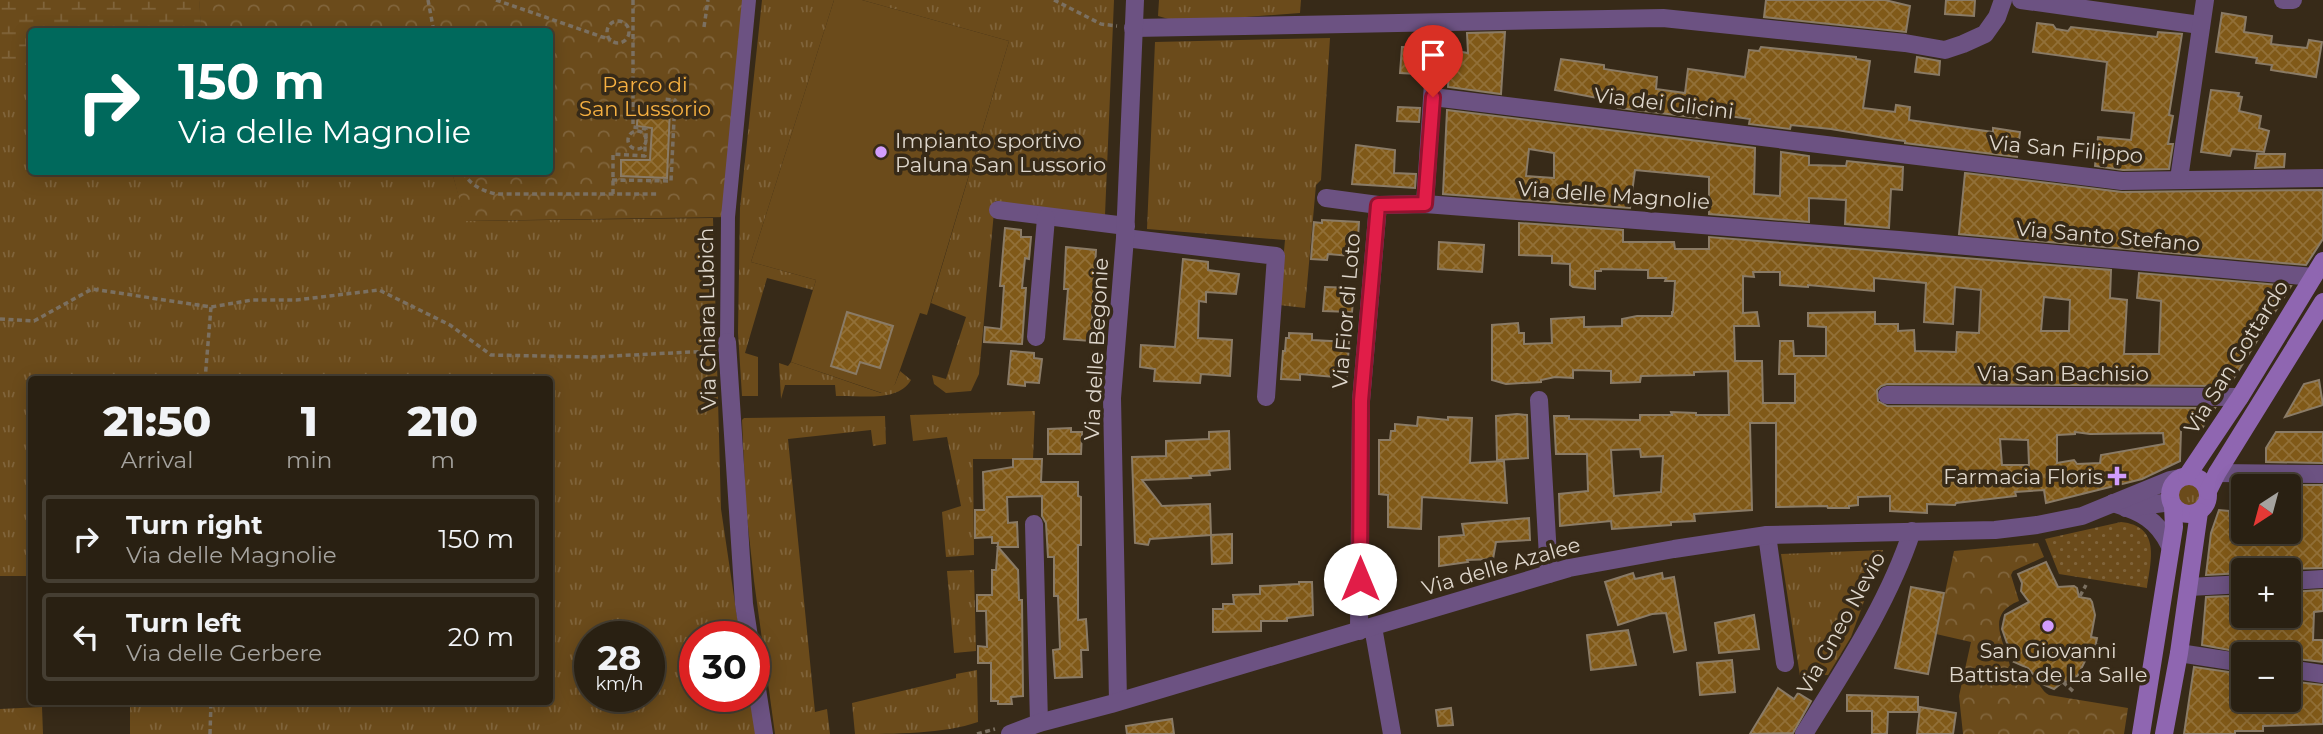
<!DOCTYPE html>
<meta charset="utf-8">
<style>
:root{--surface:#292012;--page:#352d20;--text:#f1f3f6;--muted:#a5a39f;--line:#453e32}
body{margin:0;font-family:Montserrat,sans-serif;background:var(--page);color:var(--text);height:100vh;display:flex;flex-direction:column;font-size:26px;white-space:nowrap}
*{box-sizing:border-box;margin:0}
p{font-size:23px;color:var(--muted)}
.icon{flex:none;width:38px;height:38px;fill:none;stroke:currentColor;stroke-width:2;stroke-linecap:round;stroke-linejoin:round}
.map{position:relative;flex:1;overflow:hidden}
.drawer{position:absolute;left:28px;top:376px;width:525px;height:329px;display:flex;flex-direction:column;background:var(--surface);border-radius:7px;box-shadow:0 4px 18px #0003,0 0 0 2px var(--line)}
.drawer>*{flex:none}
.hud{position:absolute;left:28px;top:28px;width:525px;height:147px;border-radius:7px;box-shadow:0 4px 18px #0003,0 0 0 2px var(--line);background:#00695c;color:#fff;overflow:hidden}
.needle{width:46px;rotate:216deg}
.tools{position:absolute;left:2231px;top:474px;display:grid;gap:14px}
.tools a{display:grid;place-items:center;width:70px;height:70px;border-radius:7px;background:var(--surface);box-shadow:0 4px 18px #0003,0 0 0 2px var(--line);font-size:35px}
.speed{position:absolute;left:574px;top:621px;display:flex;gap:14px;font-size:35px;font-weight:700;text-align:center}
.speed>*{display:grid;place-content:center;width:91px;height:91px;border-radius:50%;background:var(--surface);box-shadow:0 4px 18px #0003,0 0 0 2px var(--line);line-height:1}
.speed small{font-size:18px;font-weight:400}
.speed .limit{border:10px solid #d22;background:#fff;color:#111}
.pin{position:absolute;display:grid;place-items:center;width:60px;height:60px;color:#fff;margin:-72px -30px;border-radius:50% 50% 50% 0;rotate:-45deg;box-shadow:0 0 7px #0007}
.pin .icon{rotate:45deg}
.me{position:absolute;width:77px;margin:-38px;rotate:0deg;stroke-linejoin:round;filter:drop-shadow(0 0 5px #0008)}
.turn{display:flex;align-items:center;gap:24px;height:147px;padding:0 35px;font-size:32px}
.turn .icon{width:91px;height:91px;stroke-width:2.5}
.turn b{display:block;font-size:49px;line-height:60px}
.eta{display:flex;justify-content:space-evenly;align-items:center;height:119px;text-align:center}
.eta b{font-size:42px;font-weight:800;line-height:49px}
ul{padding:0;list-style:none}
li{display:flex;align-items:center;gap:21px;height:88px;margin:0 14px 10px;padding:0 21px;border:4px solid var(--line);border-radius:7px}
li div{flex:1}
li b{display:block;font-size:26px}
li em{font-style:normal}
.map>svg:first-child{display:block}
</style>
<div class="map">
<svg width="2323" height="734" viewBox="0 0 2323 734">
<defs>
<pattern id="grass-tufts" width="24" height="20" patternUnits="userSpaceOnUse" patternTransform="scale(1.75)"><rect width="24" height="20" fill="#6b4b1b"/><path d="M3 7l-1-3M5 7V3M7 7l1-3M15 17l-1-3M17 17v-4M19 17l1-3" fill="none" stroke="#80643b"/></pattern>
<pattern id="wetland-marsh" width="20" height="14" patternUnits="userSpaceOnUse" patternTransform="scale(1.75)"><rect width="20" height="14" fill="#6b4b1b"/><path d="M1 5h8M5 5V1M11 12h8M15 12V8" fill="none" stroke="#80643b"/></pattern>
<pattern id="park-crowns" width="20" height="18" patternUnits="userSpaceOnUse" patternTransform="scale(1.75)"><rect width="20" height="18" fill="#6b4b1b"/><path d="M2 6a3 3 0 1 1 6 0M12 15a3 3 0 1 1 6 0" fill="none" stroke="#80643b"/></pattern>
<pattern id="garden-dots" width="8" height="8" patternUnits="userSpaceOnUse" patternTransform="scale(1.75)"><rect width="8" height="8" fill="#6b4b1b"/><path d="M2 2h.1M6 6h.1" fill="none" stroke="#80643b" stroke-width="1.8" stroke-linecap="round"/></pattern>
<pattern id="building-cross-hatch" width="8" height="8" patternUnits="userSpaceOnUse" patternTransform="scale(1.75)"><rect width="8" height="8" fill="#805918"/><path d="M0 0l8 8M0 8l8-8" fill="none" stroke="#927038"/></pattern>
</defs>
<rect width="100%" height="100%" fill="#372a18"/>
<g fill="url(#grass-tufts)" fill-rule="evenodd">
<path d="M0 0H199L201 31 32 32V172H452L466 221 713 218 721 509 740 637H695V696L750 697 756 734H130V702H550V380H32L31 576H0ZM590 637H649V696H590Z"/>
<path d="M762 0H834L751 262 816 280 813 290 767 278 745 353 758 357V396H742L738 333 740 208Z"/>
<path d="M862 0H1114L1105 215 1049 213 995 201 979 374 971 391 946 393 934 384 932 375 946 379 966 317 931 303 1009 41Z"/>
<path d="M1159 0H1301L1300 13 1179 22 1158 16Z"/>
<path d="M1330 38 1321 180 1316 185 1305 308 1279 305 1285 240 1147 229 1155 42Z"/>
<path d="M791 362 881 393 895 384 900 371 911 380C898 403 859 395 836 396L835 385H785L781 399 779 363 788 366Z"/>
<path d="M1035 411 1033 459H973L974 555 946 557 942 512 961 506 947 437 913 441 910 415Z"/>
<path d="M885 416 886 444 873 446 871 430 788 439 815 712 827 709 830 734H775L754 581 746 508 742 420 744 418Z"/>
<path d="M2194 476 2206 485C2209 502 2204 518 2182 513L2169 495 2174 483Z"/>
<path d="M1883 550 1851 637 1828 675 1800 676 1781 554Z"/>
<path d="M974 570 976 651 954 653 947 571Z"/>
<path d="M977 670 978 722C944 734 894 734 855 734L852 703 956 678V674Z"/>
<path d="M42 707 43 734H0V709Z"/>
</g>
<path fill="url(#wetland-marsh)" d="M0 0H199L201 27 162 32H32L31 63 0 70Z"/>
<g fill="url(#park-crowns)">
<path d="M199 0H749L728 217 465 221 452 172H550V32L201 31Z"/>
<path d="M2038 543 2044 557 2013 571 2011 575 2019 601C1983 615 2006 643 2010 666 2017 672 2026 672 2032 677 2040 682 2041 691 2049 695L2128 708 2124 734H1963L1959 696 1971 642 1936 634 1954 551Z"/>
</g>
<path fill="url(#garden-dots)" d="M2121 522C2161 526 2151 560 2147 588L2059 574 2045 539Z"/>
<path fill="#6b4b1b" d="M834 0H862L1009 41 927 315 920 313 895 384 889 390 882 393 791 362 816 280 751 262Z"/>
<g fill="url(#building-cross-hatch)" stroke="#8a7b66" stroke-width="2" fill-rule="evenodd">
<path d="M1766 0H1885L1910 6 1906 32 1764 17Z"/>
<path d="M1946 0H1975L1974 16 1945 14Z"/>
<path d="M2222 13 2246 17 2244 32 2272 36 2271 44 2307 48 2309 40 2322 42 2316 77 2271 70 2272 65 2256 63 2257 58 2216 52Z"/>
<path d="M2037 23 2053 25 2056 29 2068 31 2071 27 2157 37 2158 32 2182 34 2169 115 2173 116 2168 144H2173L2169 169 2123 170 2095 166 2098 137 2131 140 2134 113 2102 110 2107 62 2033 52Z"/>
<path d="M1505 32 1501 94 1448 87 1450 50 1468 53 1467 33Z"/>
<path d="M1402 47 1424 48 1423 68 1418 74 1400 73Z"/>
<path d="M1761 47 1856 57V59L1870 61 1863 108 1895 112 1896 105 1910 107 1909 120 1993 132V128L2020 132 2017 157 1905 143V141L1897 140 1831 129 1791 125 1790 129 1749 124 1750 119 1701 112V118L1618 108 1619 102 1555 90 1561 59 1604 65V69L1657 77 1656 89 1685 93 1688 69 1745 77 1749 50 1759 51Z"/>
<path d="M1917 57 1940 61 1939 75 1915 72Z"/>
<path d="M2211 90 2239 93 2238 96 2242 97 2239 111 2261 116 2259 128 2269 131 2264 152 2232 149 2230 156 2201 152Z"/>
<path d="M638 104 670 108 667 178 621 176V160H650L652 128 637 126Z"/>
<path d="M1398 107 1420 108 1419 122 1397 121Z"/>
<path d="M1447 110 1755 148 1754 194 1780 196 1781 152 1809 156V165L1846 166 1847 161 1903 167 1902 190 1891 189 1889 228 1845 224 1846 200 1809 198V222L1709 214V177L1635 170 1630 208 1443 194ZM1529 149 1554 153V178L1526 176Z"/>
<path d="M1356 145 1395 150 1394 173 1416 174 1415 188 1352 184Z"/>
<path d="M2257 154H2285L2284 167 2255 168Z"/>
<path d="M1965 173 2122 192 2323 190V239L2306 265 1959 234Z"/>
<path d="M1322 220 1359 222 1357 252 1352 251 1351 256 1328 254 1327 260 1311 259 1314 222 1322 223Z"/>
<path d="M1519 223 1623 230V242H1674L1675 249H1709V237L2111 270 2110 298 2127 300 2124 354H2159L2161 301 2137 298 2139 273 2291 286 2229 386 1887 384 1881 386 1877 390 1878 401 1887 406 2215 408 2201 430H2181L2180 461 2142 479 2046 503 2044 490 2015 492 2016 496 1956 503 1955 505 1927 504V513L1890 511V496L1858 497V505L1849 506V508H1828L1827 506 1776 507V423H1750L1752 510 1694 514 1695 521 1671 522V525L1612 529 1611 521 1560 526 1559 494 1588 491 1587 454H1556L1554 416H1569V419L1640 420V415H1672L1671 412 1696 413V415H1729L1728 371 1694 372V375L1641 376 1640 382 1611 383V371L1573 370V378L1555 377 1541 380V382L1506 384 1492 380V325L1518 323 1519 333H1524V344L1552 343 1551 319 1584 317V327L1622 326V319L1637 316H1672V312H1673L1675 281H1665L1666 278H1648V270L1601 269V271H1595V289L1573 287 1570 285V264L1552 263V256L1519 255ZM1753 272H1780V285L1808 287V285L1874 291V278L1926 283 1924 322 1953 324 1955 287 1981 290 1979 333 1957 332 1956 352 1915 351 1914 330 1898 331V324H1875V312L1808 313V326L1826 327V356H1794L1793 341H1780L1779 374H1795V403H1763L1762 361H1735L1734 326H1759L1757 312 1743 313V276L1754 277ZM2044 297 2070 300 2069 331H2041ZM2075 432 2090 434 2163 433 2164 444 2101 455 2100 463 2077 464 2074 460 2057 463V435L2075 434ZM2000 439 2028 440 2029 465H2002ZM1640 449 1641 457 1663 456 1661 492 1614 496 1611 450Z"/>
<path d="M1005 228 1021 230V237H1031L1029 259 1025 258 1022 288H1026L1022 344 984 342 985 327 1001 329 1004 286H1000Z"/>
<path d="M1439 242 1484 245 1482 272 1438 269Z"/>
<path d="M1066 247 1096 250 1091 341 1064 339 1068 289H1064Z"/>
<path d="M1183 259 1208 262V270L1239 274 1236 294 1206 292V302L1199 301 1198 338 1232 340 1230 376 1201 374 1200 383 1154 381 1155 369 1140 367 1141 345 1175 347Z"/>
<path d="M1325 287 1354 288 1352 312 1323 311Z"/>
<path d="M847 312 893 326 880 368 860 362 856 374 831 366Z"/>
<path d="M1289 333 1312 334V340L1349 342 1347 378 1300 374V380L1281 379 1283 351H1285L1286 338H1289Z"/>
<path d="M1011 351 1034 353V358L1042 359 1039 383 1025 382V386L1008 384Z"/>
<path d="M2319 380 2323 405 2285 417 2304 384Z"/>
<path d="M1517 414 1527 415 1528 458 1497 460 1496 416Z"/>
<path d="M1418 417 1448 420V417L1472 418 1470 463 1504 461 1507 503 1422 497 1421 529 1388 527V495L1379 494V440H1390L1391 431H1395V424L1417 426Z"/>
<path d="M1071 428V432H1082L1081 454H1048V429Z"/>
<path d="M1229 431 1230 469 1209 471 1210 475 1190 476 1191 478 1142 480 1162 506 1210 504 1211 535 1150 539 1148 545 1135 543 1132 457 1166 456V441L1209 439V432Z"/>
<path d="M2276 432H2323V463L2266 462V448Z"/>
<path d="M1013 459H1042L1041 482H1078V496L1081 497V545H1078V620L1086 619 1088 650H1081L1082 677 1055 678 1053 650 1060 649 1058 596H1054V557H1048L1046 523 1042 516V496L1007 497 1008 523 1017 522 1018 547H998L1018 570 1019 600H1022L1023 696 1011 697 1012 704H998V701H991V663H978V646L987 647 986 611H977V595H992V570H996L998 543H992V537L975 538V510H984L983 472 1013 467Z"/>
<path d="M2266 485H2323V568L2244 570V573L2206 575 2211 533 2219 510 2229 511 2231 526H2244V532H2289V486H2266Z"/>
<path d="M1529 518 1530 540 1496 542 1493 559 1467 560 1468 562 1439 566V537L1464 535 1462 524Z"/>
<path d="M1232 534V563L1212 564 1211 535Z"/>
<path d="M2046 562 2058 587 2074 586 2077 588 2079 597 2090 599 2092 602 2095 615 2091 637 2097 638 2094 652 2090 651 2078 675 2071 683 2064 681 2054 689 2042 684 2028 668 2014 662 2019 657 2007 643 2002 629 2005 615 2029 602 2021 591 2022 583 2018 574Z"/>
<path d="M1633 573 1635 579 1662 573 1663 579 1674 577 1686 650 1674 652 1666 613 1652 614 1618 625 1605 582Z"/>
<path d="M1299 582H1312L1313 615 1287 618V621H1261V631L1213 632V609H1223V604H1234L1233 595 1260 594V586L1299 584Z"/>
<path d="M1911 587 1944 593 1928 674 1895 668Z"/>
<path d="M2323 590V611L2314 612 2313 640H2323V662L2289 658V654H2251L2202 645 2206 597 2230 596V608L2244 607V616H2289V592Z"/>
<path d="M1754 615 1759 649 1719 653 1715 623Z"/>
<path d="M1628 630 1636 665 1591 670 1587 635Z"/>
<path d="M1732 660 1735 692 1700 695 1697 663Z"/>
<path d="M2194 667 2236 673 2235 688H2244V700H2289V681L2323 685V724L2263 726V731H2235V734H2184Z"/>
<path d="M1778 688 1794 699 1798 693 1811 701 1793 733 1750 734Z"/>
<path d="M1847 695 1918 697V712H1888L1887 734H1872V711H1847Z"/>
<path d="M1920 707 1956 713 1953 734H1917Z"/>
<path d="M1451 708 1453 725 1438 726 1436 710Z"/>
<path d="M1172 719 1174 734H1127L1126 726Z"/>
</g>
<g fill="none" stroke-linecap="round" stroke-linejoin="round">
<g stroke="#7b7061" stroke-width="3.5" stroke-dasharray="5 3.5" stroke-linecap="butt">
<path d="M428 0 434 32"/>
<path d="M496 0 611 40"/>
<path d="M633 0V127L646 129V138"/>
<path d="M1054 0 1101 24 1117 26"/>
<circle cx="618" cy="32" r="11"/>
<path d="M704 27 708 0"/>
<circle cx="637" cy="140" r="9"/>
<path d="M464 172C469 185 483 191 496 194H659"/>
<path d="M612 180 671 181 675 100 663 99"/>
<path d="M613 194V154L645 156V145"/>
<path d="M0 319 34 321 92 289 211 307 252 300H296L379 290 450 325 491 355 593 357 711 351"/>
<path d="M205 380 211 307"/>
<path d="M2080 596 2086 585"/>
<path d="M2095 645 2108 647"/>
<path d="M2063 682 2075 693"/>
<path d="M210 734 211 702"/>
<path d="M977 734 995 729"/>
</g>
<path stroke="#6c5282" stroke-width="14" d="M727 342 728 217 749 0"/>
<g stroke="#6c5282" stroke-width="18">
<path d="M2021 0 2200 25"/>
<path d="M2283 0H2293"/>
<path d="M1133 28 1663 18 1905 43 1945 50 1963 44 1985 34 1997 17 2003 0"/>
<path d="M1433 97 2122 181 2323 178"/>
<path d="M2179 179 2205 0"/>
<path d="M1326 198 1378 205 1425 204 1899 240 2313 277"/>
<path d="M1425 204 1437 23"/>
<path d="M998 210 1126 226"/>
<path d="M1125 238 1276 256 1266 397"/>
<path d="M1036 337 1046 218"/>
<path d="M727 342 744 604 749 637"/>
<path d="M1887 395 2240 397"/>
<path d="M1539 400 1549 574"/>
<path d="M2217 473 2323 474"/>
<path d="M1034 524 1039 723"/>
<path d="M1767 535 1785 663"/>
<path d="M2289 581 2323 579"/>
<path d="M2189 587 2244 584"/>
<path d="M1373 627 1392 734"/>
<path d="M1359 631 1361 401 1378 205"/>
<path d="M2179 653 2244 663"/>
<path d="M2289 669 2323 674"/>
<path d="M754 670 764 734"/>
<path d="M1804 734C1844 669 1888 604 1912 531"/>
</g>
<g stroke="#6c5282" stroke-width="18">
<path d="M2113 503C2141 512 2157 519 2170 546"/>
<path d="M2126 508 2171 502"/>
<path d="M1118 701 1112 398 1125 238 1135 0"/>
<path d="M1010 734 1039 723 1111 704 1569 568 1674 549 1767 535 1995 530 2037 525 2082 516 2170 480 2180 478"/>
</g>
<g stroke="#8f66b1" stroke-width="18">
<circle cx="2189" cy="495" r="19"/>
<path d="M2187 476 2240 397 2323 261"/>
<path d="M2208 491 2217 473 2323 302"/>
<path d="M2141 734 2174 527 2173 506"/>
<path d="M2164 734 2179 653 2199 512"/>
</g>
</g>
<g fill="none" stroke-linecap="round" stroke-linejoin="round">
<g stroke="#92132f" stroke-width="18">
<path id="route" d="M1360 579 1361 401 1378 205 1425 204 1433 97"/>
</g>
<use href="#route" stroke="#e11d48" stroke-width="12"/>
</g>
<g fill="#d29dfd" stroke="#372a18" stroke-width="2.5">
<circle cx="881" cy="152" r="7"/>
<path d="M2113.5 465.5h7v7h7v7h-7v7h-7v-7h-7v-7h7z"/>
<circle cx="2048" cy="626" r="7"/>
</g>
<g text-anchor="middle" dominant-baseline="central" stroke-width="7" stroke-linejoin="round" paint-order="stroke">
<g font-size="21" fill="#f6b041" stroke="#372a18">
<text x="645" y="84">Parco di<tspan x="645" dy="24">San Lussorio</tspan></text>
</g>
<g font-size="21" fill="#ded6cb" stroke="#372a18">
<text transform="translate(1664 103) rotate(7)">Via dei Glicini</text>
<text transform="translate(2066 149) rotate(5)">Via San Filippo</text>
<text transform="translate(1614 195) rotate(4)">Via delle Magnolie</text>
<text transform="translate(2108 236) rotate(5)">Via Santo Stefano</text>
<text transform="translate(1346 311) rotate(-85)">Via Fior di Loto</text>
<text transform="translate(707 319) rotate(-91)">Via Chiara Lubich</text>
<text transform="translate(1096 349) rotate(-87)">Via delle Begonie</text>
<text transform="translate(2236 357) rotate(-58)">Via San Gottardo</text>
<text x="2063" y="373">Via San Bachisio</text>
<text transform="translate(1501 566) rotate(-16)">Via delle Azalee</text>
<text transform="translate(1841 623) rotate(-61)">Via Gneo Nevio</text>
</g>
<g font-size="21" fill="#ded6cb" stroke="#372a18" text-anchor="start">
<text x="895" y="140">Impianto sportivo<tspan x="895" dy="24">Paluna San Lussorio</tspan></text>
<text x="2103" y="476" text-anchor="end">Farmacia Floris</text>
<text x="2048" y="650" text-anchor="middle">San Giovanni<tspan x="2048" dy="24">Battista de La Salle</tspan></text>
</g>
</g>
</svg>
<div class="tools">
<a><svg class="needle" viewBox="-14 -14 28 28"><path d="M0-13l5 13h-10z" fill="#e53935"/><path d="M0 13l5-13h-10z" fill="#a5a39f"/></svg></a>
<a>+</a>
<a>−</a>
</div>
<div class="speed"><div>28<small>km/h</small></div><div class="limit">30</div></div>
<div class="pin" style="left:1433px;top:97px;background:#d93025"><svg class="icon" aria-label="arrive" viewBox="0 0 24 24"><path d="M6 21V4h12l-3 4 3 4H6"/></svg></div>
<svg class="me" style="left:1360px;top:579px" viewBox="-20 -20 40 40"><circle r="19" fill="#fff"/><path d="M0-13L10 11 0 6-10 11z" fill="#e11d48"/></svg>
<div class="hud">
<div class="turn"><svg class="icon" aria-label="right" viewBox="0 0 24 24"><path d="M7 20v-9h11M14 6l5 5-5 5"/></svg><div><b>150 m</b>Via delle Magnolie</div></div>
</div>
<section class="drawer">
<div class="eta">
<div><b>21:50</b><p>Arrival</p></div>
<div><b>1</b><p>min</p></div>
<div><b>210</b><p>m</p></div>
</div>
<ul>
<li><svg class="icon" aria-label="right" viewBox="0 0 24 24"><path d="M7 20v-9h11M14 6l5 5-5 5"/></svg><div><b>Turn right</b><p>Via delle Magnolie</p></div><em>150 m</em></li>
<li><svg class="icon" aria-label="left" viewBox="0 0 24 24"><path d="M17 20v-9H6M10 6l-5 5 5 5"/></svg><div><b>Turn left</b><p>Via delle Gerbere</p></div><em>20 m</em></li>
</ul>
</section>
</div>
